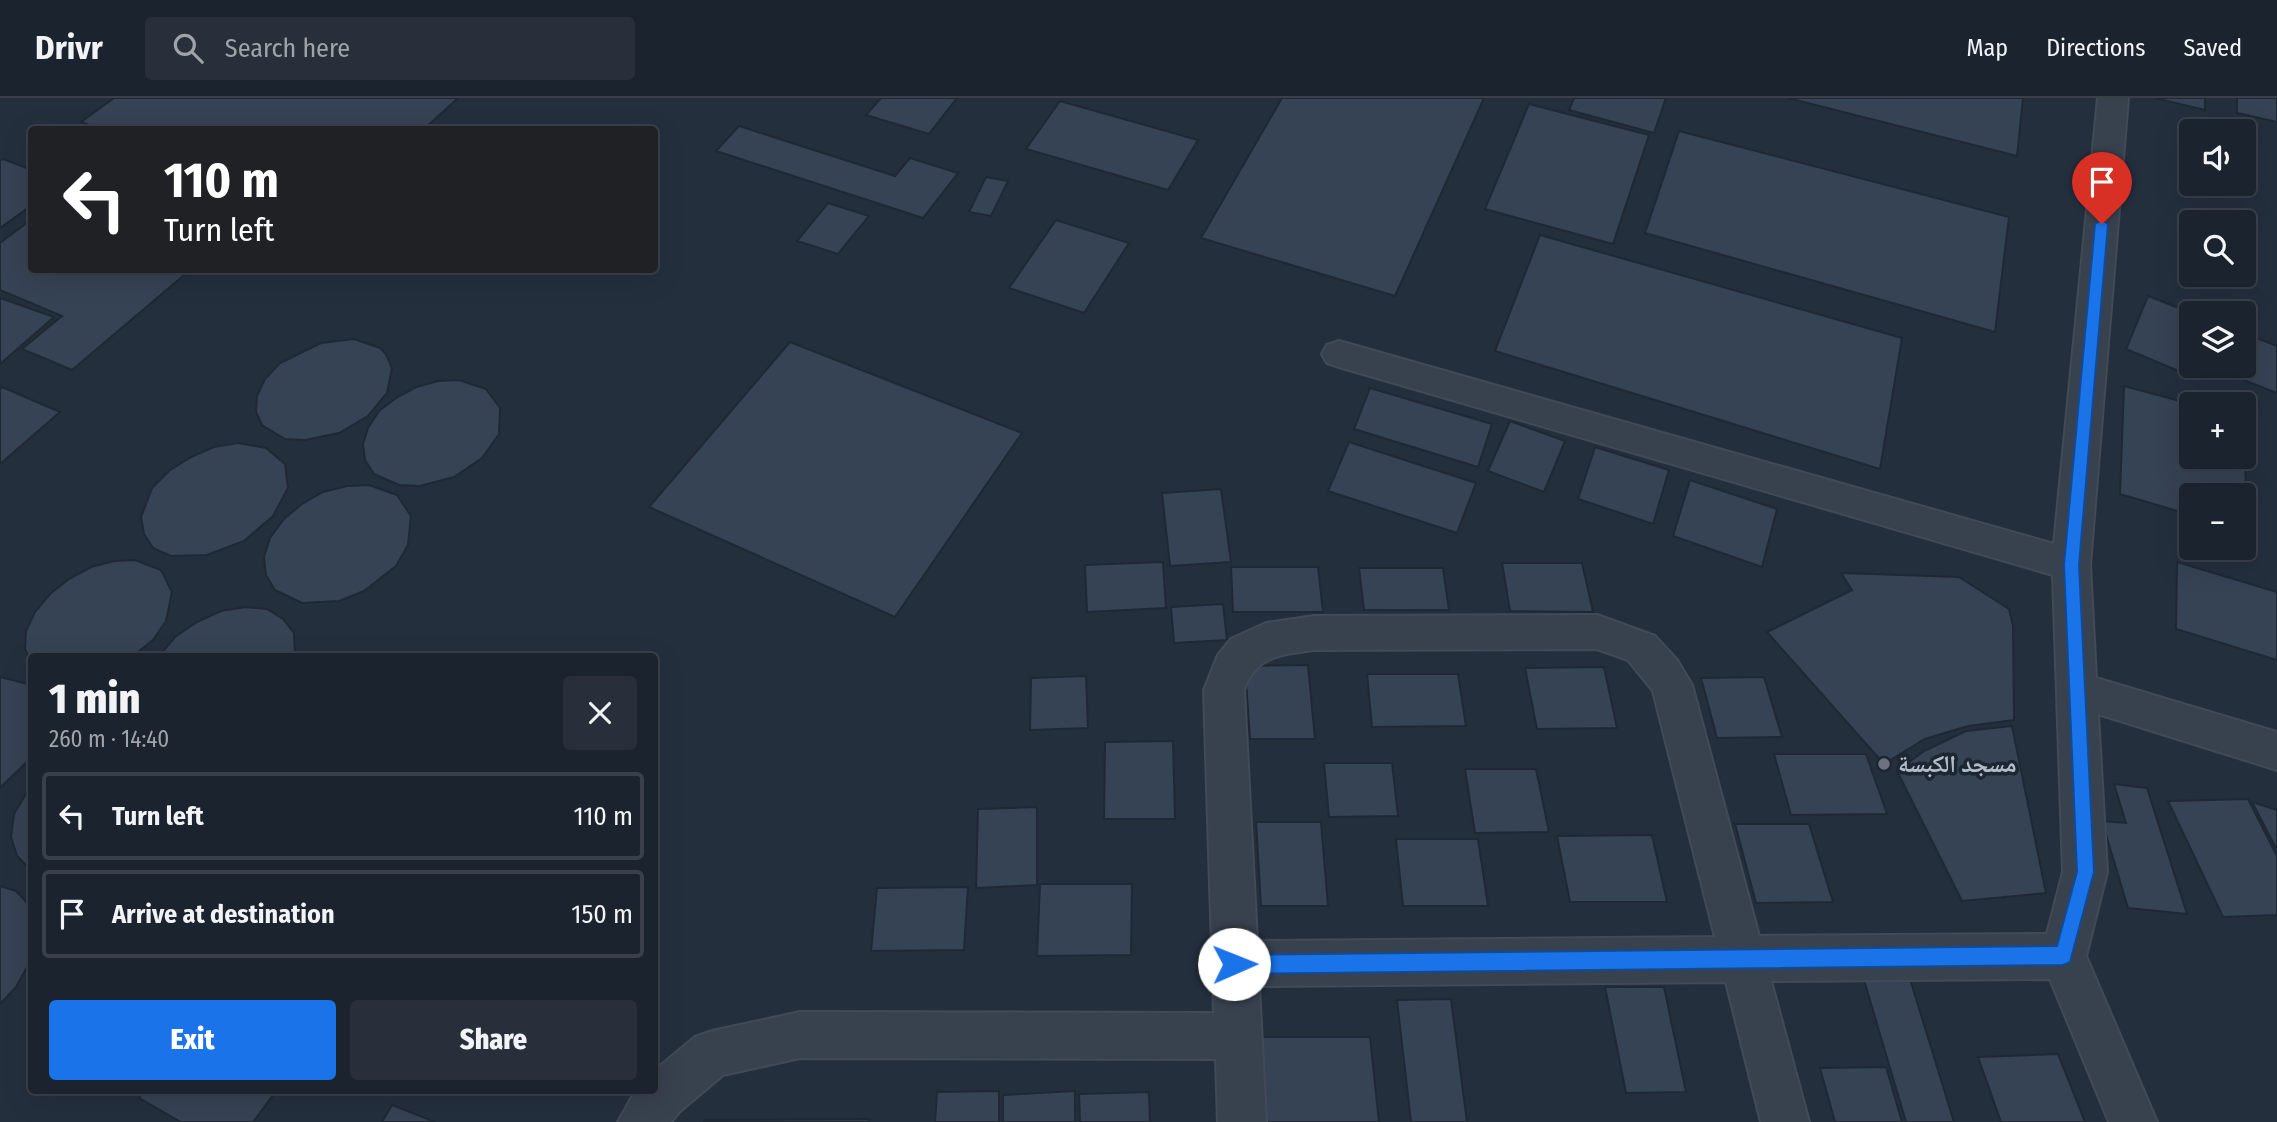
<!DOCTYPE html>
<meta charset="utf-8">
<style>
:root{--surface:#1b232e;--page:#282f3a;--text:#f1f3f6;--muted:#a0a4aa;--line:#39404a;--accent:#1a73e8}
body{margin:0;font-family:"Fira Sans Condensed","Noto Naskh Arabic",sans-serif;background:var(--page);color:var(--text);height:100vh;display:flex;flex-direction:column;font-size:26px;white-space:nowrap}
*{box-sizing:border-box;margin:0}
p{font-size:23px;color:var(--muted)}
.icon{flex:none;width:38px;height:38px;fill:none;stroke:currentColor;stroke-width:2;stroke-linecap:round;stroke-linejoin:round}
.map{position:relative;flex:1;overflow:hidden}
.sheet{position:absolute;left:28px;top:555px;width:630px;height:441px;display:flex;flex-direction:column;background:var(--surface);border-radius:7px;box-shadow:0 7px 28px #0002,0 0 0 2px var(--line)}
.sheet>*{flex:none}
.top-card{position:absolute;left:28px;top:28px;width:630px;height:147px;border-radius:7px;box-shadow:0 7px 28px #0002,0 0 0 2px var(--line);background:#202124;color:#fff;overflow:hidden}
.tools{position:absolute;left:2179px;top:21px;display:grid;gap:14px}
.tools a{display:grid;place-items:center;width:77px;height:77px;border-radius:7px;background:var(--surface);box-shadow:0 7px 28px #0002,0 0 0 2px var(--line);font-size:35px}
.pin{position:absolute;display:grid;place-items:center;width:60px;height:60px;color:#fff;margin:-72px -30px;border-radius:50% 50% 50% 0;rotate:-45deg;box-shadow:0 0 7px #0007}
.pin .icon{rotate:45deg}
.me{position:absolute;width:77px;margin:-38px;rotate:89deg;stroke-linejoin:round;filter:drop-shadow(0 0 5px #0008)}
.turn{display:flex;align-items:center;gap:24px;height:147px;padding:0 21px;font-size:32px}
.turn .icon{width:91px;height:91px;stroke-width:2.5}
.turn b{display:block;font-size:49px;line-height:60px}
.round{display:grid;place-items:center;flex:none;width:74px;height:74px;border-radius:7px;background:var(--page)}
.summary{display:flex;align-items:center;justify-content:space-between;height:119px;padding:0 21px}
h1{font-size:42px;font-weight:800;line-height:52px}
.button{display:flex;gap:14px;margin-top:auto;padding:14px 21px}
.button a{flex:1;height:80px;border-radius:7px;background:var(--accent);color:#fff;font-size:28px;font-weight:800;line-height:80px;text-align:center}
.button a+a{background:var(--page);color:var(--text)}
ul{padding:0;list-style:none}
li{display:flex;align-items:center;gap:21px;height:88px;margin:0 14px 10px;padding:0 7px;border:4px solid var(--line);border-radius:7px}
li div{flex:1}
li b{display:block;font-size:26px}
li em{font-style:normal}
header{display:flex;align-items:center;gap:42px;box-sizing:border-box;height:98px;padding:0 35px;background:var(--surface);border-bottom:2px solid var(--line)}
header strong{font-size:33px}
nav{display:flex;gap:38px;margin-inline-start:auto;font-size:24px}
.search{width:490px;height:63px;background:var(--page);display:flex;align-items:center;gap:18px;box-sizing:border-box;padding:0 24px;border-radius:7px;color:var(--muted);font-size:26px}
.map>svg:first-child{display:block}
</style>
<header>
<strong>Drivr</strong>
<div class="search"><svg class="icon" aria-label="search" viewBox="0 0 24 24"><circle cx="10" cy="10" r="6"/><path d="M15 15l6 6"/></svg>Search here</div>
<nav><a>Map</a><a>Directions</a><a>Saved</a></nav>
</header>
<div class="map">
<svg width="2277" height="1024" viewBox="0 0 2277 1024">
<rect width="100%" height="100%" fill="#242f3e"/>
<g fill="#364354" stroke="#1f2835" stroke-width="2">
<path d="M114 0H458L423 32H102L81 24Z"/>
<path d="M881 0H957L929 36 866 17Z"/>
<path d="M1282 0H1484L1395 198 1201 140Z"/>
<path d="M1574 0H1666L1654 35 1569 12Z"/>
<path d="M1788 0H2023L2017 58Z"/>
<path d="M2155 0H2205V12Z"/>
<path d="M2237 0H2277V24L2237 15Z"/>
<path d="M1060 3 1198 42 1168 92 1026 51Z"/>
<path d="M1529 6 1649 37 1613 146 1485 111Z"/>
<path d="M739 28 895 78 910 60 958 75 923 120 716 53Z"/>
<path d="M1679 33 2009 119 1995 234 1645 135Z"/>
<path d="M3 61 32 72V107L0 130V63Z"/>
<path d="M986 79 1008 83 991 118 969 114Z"/>
<path d="M828 105 869 118 838 156 797 143Z"/>
<path d="M32 121V172H190L72 272 22 251 62 218 0 192V145Z"/>
<path d="M1056 122 1129 145 1084 215 1009 190Z"/>
<path d="M1540 137 1902 240 1880 371 1495 253Z"/>
<path d="M2148 198 2192 215 2191 268H2198L2193 279 2126 251Z"/>
<path d="M0 200 54 219 0 266Z"/>
<path d="M2244 235 2277 248V295L2208 268H2244Z"/>
<path d="M354 241 380 250 386 256 392 270 387 295 368 318 339 335 305 342 285 341 262 327 256 314 257 298 265 281 280 265 321 245Z"/>
<path d="M790 244 1022 335 895 519 649 409Z"/>
<path d="M459 282 486 291 500 310 499 336 482 360 454 379 420 388 399 387 374 376 365 362 363 346 368 330 379 313 396 300 416 289 438 283Z"/>
<path d="M2124 288 2191 306V359H2244V321L2247 434 2244 432V397H2191V417L2120 396Z"/>
<path d="M2 289 60 314 0 366V291Z"/>
<path d="M1370 290 1492 326 1478 369 1354 331Z"/>
<path d="M1510 323 1565 343 1544 394 1488 373Z"/>
<path d="M1349 344 1476 385 1457 435 1328 393Z"/>
<path d="M238 345 266 350 285 366 288 390 273 418 244 443 207 457 171 458 153 450 144 436 141 419 152 390 169 373 191 359 214 349Z"/>
<path d="M1595 349 1669 372 1653 426 1578 401Z"/>
<path d="M1690 382 1777 411 1762 469 1673 438Z"/>
<path d="M369 387 397 397 411 418 408 447 396 468 364 493 339 503 302 505 275 492 266 477 264 459 270 440 284 421 302 406 323 394 347 388Z"/>
<path d="M1221 391 1231 464 1170 468 1162 395Z"/>
<path d="M135 462 161 472 172 494 166 523 153 542 133 558H32V566L25 551 26 533 35 514 50 496 69 481 91 469 114 463Z"/>
<path d="M1163 464 1166 510 1087 514 1085 467Z"/>
<path d="M2177 464 2277 494V562L2176 531Z"/>
<path d="M1502 465H1582L1593 514 1510 513Z"/>
<path d="M1231 469H1318L1323 514H1233Z"/>
<path d="M1359 470H1443L1449 512H1364Z"/>
<path d="M1841 475 1959 479 2009 511 2013 528 2014 622 1968 628 1925 641 1884 666 1767 534 1852 492Z"/>
<path d="M1223 506 1227 542 1174 545 1171 509Z"/>
<path d="M245 509 267 511 283 521 294 535 295 558H159L175 539 197 524 221 513Z"/>
<path d="M1308 567 1315 641H1250L1245 568Z"/>
<path d="M1604 569 1617 630 1537 631 1525 570Z"/>
<path d="M1367 576H1458L1466 628 1372 629Z"/>
<path d="M1086 578 1088 630 1030 632 1031 580Z"/>
<path d="M0 579 32 587V659L0 690Z"/>
<path d="M1764 579 1782 639 1717 640 1701 580Z"/>
<path d="M2012 628 2046 795 1962 803 1897 673 1924 653 1966 633Z"/>
<path d="M1173 643 1175 721H1104L1105 644Z"/>
<path d="M1774 656H1866L1887 716 1791 717Z"/>
<path d="M1324 665H1392L1398 718 1329 719Z"/>
<path d="M1465 671H1536L1549 734 1475 735Z"/>
<path d="M32 686V773L17 758 11 739 14 716Z"/>
<path d="M2114 686 2147 690 2187 816 2128 810 2102 723 2126 725Z"/>
<path d="M2248 701 2277 758V817L2223 819 2168 703Z"/>
<path d="M2252 704 2277 712V752Z"/>
<path d="M1037 709V787L976 790 978 711Z"/>
<path d="M1256 724H1321L1328 808H1261Z"/>
<path d="M1735 726H1809L1833 804 1756 805Z"/>
<path d="M1652 737 1667 804H1570L1557 738Z"/>
<path d="M1396 741H1478L1488 808H1403Z"/>
<path d="M1040 786H1132L1131 857 1037 858Z"/>
<path d="M0 788 16 793 32 810V860L16 889 0 906Z"/>
<path d="M968 789 964 852 871 853 877 790Z"/>
<path d="M1910 881 1954 1024H1906L1864 882Z"/>
<path d="M1605 889H1664L1686 994 1626 995Z"/>
<path d="M1451 901 1467 1024H1411L1397 902Z"/>
<path d="M1249 939H1370L1379 1024H1254Z"/>
<path d="M2058 956 2085 1024H2001L1978 959Z"/>
<path d="M1886 969 1902 1024H1835L1820 970Z"/>
<path d="M145 992H277L253 1024H181L139 1000Z"/>
<path d="M999 993V1024H935L937 994Z"/>
<path d="M1075 993V1024H1003V997Z"/>
<path d="M1149 994 1150 1024H1080L1079 996Z"/>
<path d="M392 1007 435 1024H382Z"/>
<path d="M870 1021 869 1024H704V1022Z"/>
</g>
<g fill="none" stroke-linecap="round" stroke-linejoin="round">
<g stroke="#414a57" stroke-width="4">
<path id="minor" d="M2098 0H2128L2090 467 2096 580 2277 634V672L2098 616 2107 774 2086 858 2157 1024H2109L2050 881 1771 883 1809 1024H1761L1726 884 1259 888 1266 1024H1218L1216 961 800 960 723 977 679 1014 671 1024H618L636 992H654V973L695 939 712 933 800 914 1214 915 1204 592 1218 557 1231 541 1266 525 1314 518 1597 517 1655 538 1677 562 1692 587 1759 838 2047 836 2063 774 2053 477 1339 269 1327 265 1322 256 1327 247 1339 243 2054 446ZM1597 551 1628 562 1653 593 1715 839 1257 843 1244 592C1256 557 1281 557 1314 552Z"/>
</g>
<use href="#minor" fill="#38414e" fill-rule="evenodd"/>
</g>
<path fill="#1a73e8" stroke="#114b97" stroke-width="2" d="M2102 122 2108 126 2079 467 2094 774 2070 864 2063 867 1234 876 1227 873 1224 866 1227 860 1234 857 2057 848 2077 774 2064 467 2095 126Z"/>
<circle fill="#6b7280" stroke="#1d2633" stroke-width="2.5" cx="1884" cy="666" r="7"/>
<g text-anchor="middle" dominant-baseline="central" stroke-width="7" stroke-linejoin="round" paint-order="stroke">
<g font-size="24" font-weight="bold" fill="#b4bcc9" stroke="#1d2633" text-anchor="start">
<text x="1898" y="666">مسجد الكبسة</text>
</g>
</g>
</svg>
<div class="tools">
<a><svg class="icon" aria-label="sound" viewBox="0 0 24 24"><path d="M4 9h4l5-4v14l-5-4H4zM17 9q2 3 0 6"/></svg></a>
<a><svg class="icon" aria-label="search" viewBox="0 0 24 24"><circle cx="10" cy="10" r="6"/><path d="M15 15l6 6"/></svg></a>
<a><svg class="icon" aria-label="layers" viewBox="0 0 24 24"><path d="M12 4l9 5-9 5-9-5zM3 14l9 5 9-5"/></svg></a>
<a>+</a>
<a>−</a>
</div>
<div class="pin" style="left:2102px;top:126px;background:#d93025"><svg class="icon" aria-label="arrive" viewBox="0 0 24 24"><path d="M6 21V4h12l-3 4 3 4H6"/></svg></div>
<svg class="me" style="left:1234px;top:866px" viewBox="-20 -20 40 40"><circle r="19" fill="#fff"/><path d="M0-13L10 11 0 6-10 11z" fill="#1a73e8"/></svg>
<div class="top-card">
<div class="turn"><svg class="icon" aria-label="left" viewBox="0 0 24 24"><path d="M17 20v-9H6M10 6l-5 5 5 5"/></svg><div><b>110 m</b>Turn left</div></div>
</div>
<section class="sheet">
<div class="summary"><div><h1>1 min</h1><p>260 m · 14:40</p></div><a class="round"><svg class="icon" aria-label="close" viewBox="0 0 24 24"><path d="M6 6l12 12M18 6L6 18"/></svg></a></div>
<ul>
<li><svg class="icon" aria-label="left" viewBox="0 0 24 24"><path d="M17 20v-9H6M10 6l-5 5 5 5"/></svg><div><b>Turn left</b></div><em>110 m</em></li>
<li><svg class="icon" aria-label="arrive" viewBox="0 0 24 24"><path d="M6 21V4h12l-3 4 3 4H6"/></svg><div><b>Arrive at destination</b></div><em>150 m</em></li>
</ul>
<div class="button"><a>Exit</a><a>Share</a></div>
</section>
</div>
